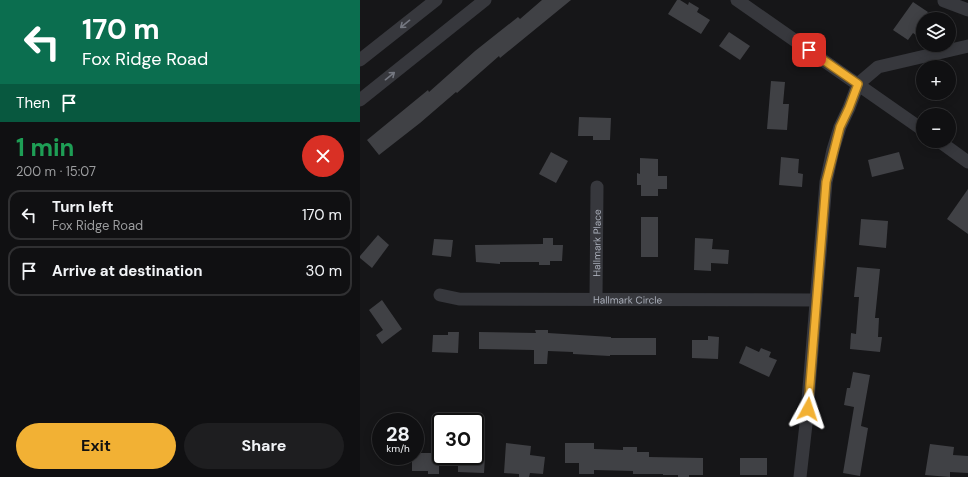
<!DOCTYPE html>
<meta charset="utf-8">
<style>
:root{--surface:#101012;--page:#1e1e20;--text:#f1f3f6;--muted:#9c9d9f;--line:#303032;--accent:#f2b134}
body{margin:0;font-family:"DM Sans",sans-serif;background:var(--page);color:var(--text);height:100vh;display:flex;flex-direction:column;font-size:15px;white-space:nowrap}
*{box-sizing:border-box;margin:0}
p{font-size:13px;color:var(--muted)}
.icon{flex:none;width:22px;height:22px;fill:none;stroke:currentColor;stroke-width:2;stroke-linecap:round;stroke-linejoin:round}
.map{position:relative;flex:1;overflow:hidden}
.details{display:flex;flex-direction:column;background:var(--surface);width:360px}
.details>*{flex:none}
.guide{background:#0b6e4f;color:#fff;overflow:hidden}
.tools{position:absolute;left:556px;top:12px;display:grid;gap:8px}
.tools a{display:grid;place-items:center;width:40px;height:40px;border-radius:50%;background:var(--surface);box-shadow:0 2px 10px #0003,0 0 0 1px var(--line);font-size:20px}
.speed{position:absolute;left:12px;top:413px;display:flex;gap:8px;font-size:20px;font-weight:700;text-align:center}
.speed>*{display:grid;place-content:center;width:52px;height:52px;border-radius:50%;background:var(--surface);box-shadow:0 2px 10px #0003,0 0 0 1px var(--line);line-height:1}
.speed small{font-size:10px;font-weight:400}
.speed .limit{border:2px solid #111;border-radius:6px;background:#fff;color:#111}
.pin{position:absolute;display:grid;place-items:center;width:34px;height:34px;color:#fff;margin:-17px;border-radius:8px;box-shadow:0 2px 6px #0006}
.me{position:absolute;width:44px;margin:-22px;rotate:5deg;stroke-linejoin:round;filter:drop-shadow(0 0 3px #0008)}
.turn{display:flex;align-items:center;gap:14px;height:84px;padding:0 16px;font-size:18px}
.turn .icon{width:52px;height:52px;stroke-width:2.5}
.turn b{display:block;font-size:28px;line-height:34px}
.then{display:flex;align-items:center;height:38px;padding:0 16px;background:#0003;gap:8px;font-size:15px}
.round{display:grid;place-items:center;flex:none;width:42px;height:42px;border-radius:21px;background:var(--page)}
.summary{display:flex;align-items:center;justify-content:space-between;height:68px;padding:0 16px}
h1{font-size:24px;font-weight:700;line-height:30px;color:#1e9e55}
.button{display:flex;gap:8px;margin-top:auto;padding:8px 16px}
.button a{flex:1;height:46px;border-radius:24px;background:var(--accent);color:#111;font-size:16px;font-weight:700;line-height:46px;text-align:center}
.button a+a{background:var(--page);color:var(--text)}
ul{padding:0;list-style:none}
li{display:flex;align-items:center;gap:12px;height:50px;margin:0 8px 6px;padding:0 8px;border:2px solid var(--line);border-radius:12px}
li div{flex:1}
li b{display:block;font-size:15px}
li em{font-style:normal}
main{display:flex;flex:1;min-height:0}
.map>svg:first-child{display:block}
</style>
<main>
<section class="details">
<div class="guide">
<div class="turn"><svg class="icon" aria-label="left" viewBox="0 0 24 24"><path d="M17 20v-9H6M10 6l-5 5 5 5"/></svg><div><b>170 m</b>Fox Ridge Road</div></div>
<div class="then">Then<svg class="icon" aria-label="arrive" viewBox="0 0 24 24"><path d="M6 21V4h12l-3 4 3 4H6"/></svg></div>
</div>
<div class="summary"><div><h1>1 min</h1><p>200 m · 15:07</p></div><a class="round" style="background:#d93025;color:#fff"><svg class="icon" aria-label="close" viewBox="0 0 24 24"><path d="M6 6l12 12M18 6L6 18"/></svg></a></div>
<ul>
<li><svg class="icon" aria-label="left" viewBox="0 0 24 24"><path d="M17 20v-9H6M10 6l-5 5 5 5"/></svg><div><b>Turn left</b><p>Fox Ridge Road</p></div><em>170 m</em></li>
<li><svg class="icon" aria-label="arrive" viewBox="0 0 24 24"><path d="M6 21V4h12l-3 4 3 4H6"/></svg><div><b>Arrive at destination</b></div><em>30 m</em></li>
</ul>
<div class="button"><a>Exit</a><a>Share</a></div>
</section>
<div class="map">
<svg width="608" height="477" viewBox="0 0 608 477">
<rect width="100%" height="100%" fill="#161618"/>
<g fill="#404145">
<path d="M182 0H211L140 58 139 56 97 93 96 92 60 123 19 155 7 140 68 90 69 92 115 51 158 17 160 19Z"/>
<path d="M317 0H320L328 5 329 2 339 8 337 12 350 20 341 34 308 14Z"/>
<path d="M553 2 568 12 563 19V40L553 33 548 40 533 30Z"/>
<path d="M369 32 390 46 380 60 359 46Z"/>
<path d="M411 81 425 82 423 104H429L427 130 407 129Z"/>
<path d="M219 117 251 118 250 140H233V136H218Z"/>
<path d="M191 152 208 161 196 183 179 174Z"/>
<path d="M539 152 544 169 512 177 508 160Z"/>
<path d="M421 157 439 159 438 173 443 174 442 187 419 185Z"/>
<path d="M280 158 298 159V176H307V189H298V196H281V185H277V173L280 174Z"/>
<path d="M608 189V234L587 219Z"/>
<rect x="281" y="217" width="17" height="40"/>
<path d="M501 219 528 221 526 248 499 245Z"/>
<path d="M18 235 29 245 12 268 0 258V256Z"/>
<path d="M183 238H193V245H203L202 261H190V265H179V262H140V264L116 262 115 245 183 244Z"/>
<path d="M335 238 353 239 352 249 369 250 368 264 351 263V271L334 270Z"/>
<path d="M74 239 93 240 91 257 72 255Z"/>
<path d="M497 267 520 269 515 318H519L518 337H522L520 352 490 349 491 333 496 334 499 297H494Z"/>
<path d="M22 300 42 329 22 344 16 335 23 330 9 310Z"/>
<path d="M175 330H188V333L251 337V338H296V355H250V356L213 354V352L188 351 187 364H174V350L119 349V332L176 333Z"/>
<path d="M88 332H99L98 353 72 352 73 335H88Z"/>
<path d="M348 336 359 337 358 359 332 358V340H348Z"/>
<path d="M386 346 399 352 401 348 411 352 409 357 417 360 409 377 379 363Z"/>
<path d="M493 372 510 375 501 426 508 428 500 476 483 473 494 407 484 405 487 388H490Z"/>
<path d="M146 443 171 446 170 455 185 457 183 474 170 473 169 477H159V474L144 473Z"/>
<path d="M205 443H234V449L263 450V447H277V452H289V457L343 458V475H329V477H318V475H303V474H273V471L234 470V474H219V463H205Z"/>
<path d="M570 444 594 447 593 455 608 456V473L590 472V477L565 475Z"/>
<path d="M55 453H79V474H68V471H52V456H55Z"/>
<path d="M98 456 125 457 124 473 98 472Z"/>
<rect x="380" y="458" width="27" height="17"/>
</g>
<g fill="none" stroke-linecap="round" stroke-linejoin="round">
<g stroke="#37383d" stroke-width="13">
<path d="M377 0 563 130"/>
<path d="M584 1 608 10"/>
<path d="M0 60 76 0"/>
<path d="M0 100 125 0"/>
<path d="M579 141 608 162"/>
<path id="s1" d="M80 295 99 299 456 300"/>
<path id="s2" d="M236 298 237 187"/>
<path d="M440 477 446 424 466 182 473 150 480 127 489 108 498 84 518 67 608 46"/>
</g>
</g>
<defs><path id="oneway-shaft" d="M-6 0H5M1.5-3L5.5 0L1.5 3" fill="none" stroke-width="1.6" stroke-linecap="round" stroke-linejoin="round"/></defs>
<g stroke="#757881">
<use href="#oneway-shaft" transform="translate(45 24) rotate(141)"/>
<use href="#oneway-shaft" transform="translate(30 76) rotate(-39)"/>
</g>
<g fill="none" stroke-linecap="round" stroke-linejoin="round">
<g stroke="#9d7322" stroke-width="10">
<path id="route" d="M448 409 466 182 480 127 489 108 498 84 449 50"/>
</g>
<use href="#route" stroke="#f2b134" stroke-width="7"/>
</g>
<g text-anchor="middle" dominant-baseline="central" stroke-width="3" stroke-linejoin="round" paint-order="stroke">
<g font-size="10" fill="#a8adb8" stroke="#111113">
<text stroke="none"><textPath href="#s2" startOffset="55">Hallmark Place</textPath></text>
<text stroke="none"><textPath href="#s1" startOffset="188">Hallmark Circle</textPath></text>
</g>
</g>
</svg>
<div class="tools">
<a><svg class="icon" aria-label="layers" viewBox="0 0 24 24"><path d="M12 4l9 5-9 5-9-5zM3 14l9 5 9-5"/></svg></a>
<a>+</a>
<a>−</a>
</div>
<div class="speed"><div>28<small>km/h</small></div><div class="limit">30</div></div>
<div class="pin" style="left:449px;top:50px;background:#d93025"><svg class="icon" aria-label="arrive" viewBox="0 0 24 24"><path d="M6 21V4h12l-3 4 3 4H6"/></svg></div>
<svg class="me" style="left:448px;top:409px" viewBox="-20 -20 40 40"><path d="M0-17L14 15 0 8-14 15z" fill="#f2b134" stroke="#fff" stroke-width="4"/></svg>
</div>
</main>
